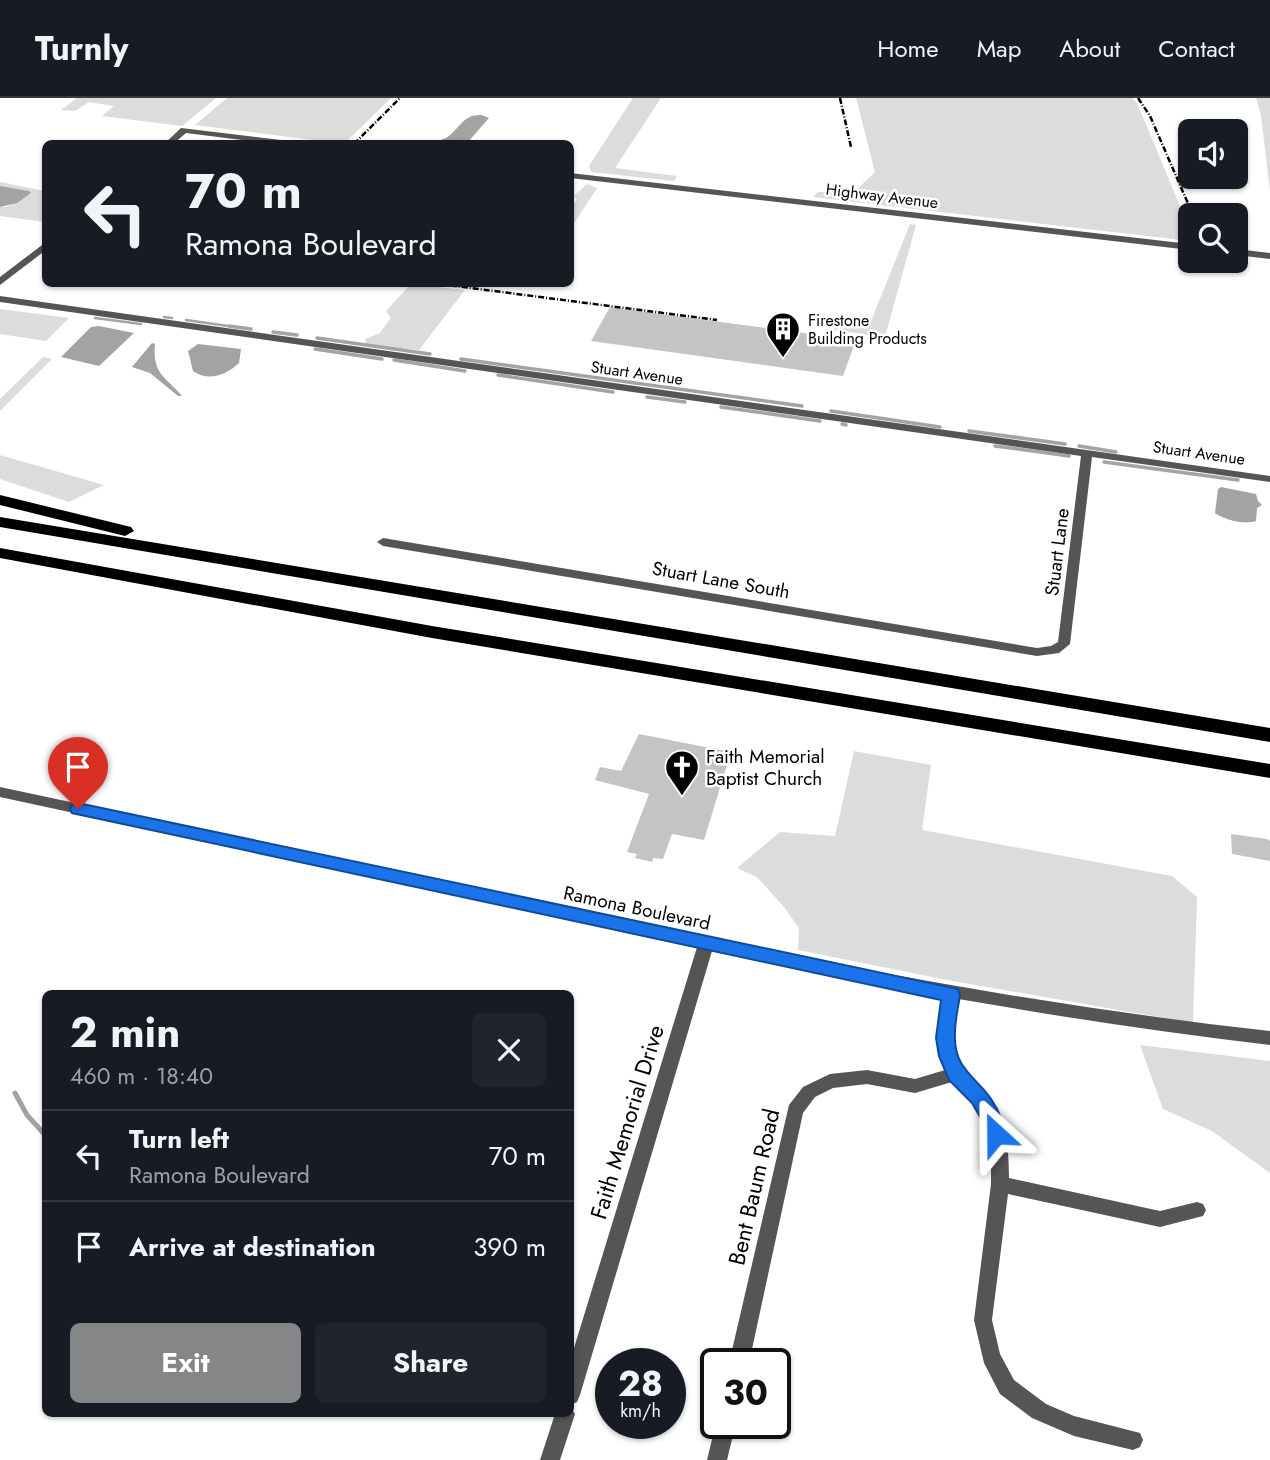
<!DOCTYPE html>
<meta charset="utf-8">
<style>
:root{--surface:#171b24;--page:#20242c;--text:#f1f3f6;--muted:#9ea1a6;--line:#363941;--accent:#858687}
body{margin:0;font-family:Jost,sans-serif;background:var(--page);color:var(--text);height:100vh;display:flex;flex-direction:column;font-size:26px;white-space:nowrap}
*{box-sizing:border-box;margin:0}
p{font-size:23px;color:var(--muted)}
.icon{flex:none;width:38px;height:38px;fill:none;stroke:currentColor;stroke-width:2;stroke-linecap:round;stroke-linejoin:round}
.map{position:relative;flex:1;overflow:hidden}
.side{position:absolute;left:42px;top:892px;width:532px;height:427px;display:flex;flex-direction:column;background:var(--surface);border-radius:10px;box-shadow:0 2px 5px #0004}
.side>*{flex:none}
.hud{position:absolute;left:42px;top:42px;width:532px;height:147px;border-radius:10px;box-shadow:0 2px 5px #0004;background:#171b24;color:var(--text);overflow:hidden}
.fabs{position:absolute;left:1178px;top:21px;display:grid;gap:14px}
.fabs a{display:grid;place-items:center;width:70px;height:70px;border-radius:10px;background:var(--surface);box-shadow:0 2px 5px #0004;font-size:35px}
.speed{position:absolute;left:595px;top:1250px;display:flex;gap:14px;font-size:35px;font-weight:700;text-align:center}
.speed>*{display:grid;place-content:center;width:91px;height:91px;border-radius:50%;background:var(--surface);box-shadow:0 2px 5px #0004;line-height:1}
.speed small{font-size:18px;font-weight:400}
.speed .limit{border:4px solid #111;border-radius:10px;background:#fff;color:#111}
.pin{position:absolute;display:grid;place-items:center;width:60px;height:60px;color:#fff;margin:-72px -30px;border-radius:50% 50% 50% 0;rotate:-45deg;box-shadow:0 0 7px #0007}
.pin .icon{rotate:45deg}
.me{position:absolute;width:77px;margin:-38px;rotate:336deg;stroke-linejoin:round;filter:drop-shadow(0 0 5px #0008)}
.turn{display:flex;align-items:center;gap:24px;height:147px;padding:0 28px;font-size:32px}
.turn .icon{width:91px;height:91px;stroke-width:2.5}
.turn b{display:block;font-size:49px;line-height:60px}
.round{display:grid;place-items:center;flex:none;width:74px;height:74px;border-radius:10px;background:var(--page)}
.head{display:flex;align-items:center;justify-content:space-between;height:119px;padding:0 28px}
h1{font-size:42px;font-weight:700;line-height:52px}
.action{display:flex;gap:14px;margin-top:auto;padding:14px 28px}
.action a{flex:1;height:80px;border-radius:10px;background:var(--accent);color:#fff;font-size:28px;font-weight:700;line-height:80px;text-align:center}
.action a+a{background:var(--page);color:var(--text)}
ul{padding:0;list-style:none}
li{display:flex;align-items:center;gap:21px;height:91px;padding:0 28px;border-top:2px solid var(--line)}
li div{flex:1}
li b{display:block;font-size:26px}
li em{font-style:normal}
header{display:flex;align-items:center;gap:42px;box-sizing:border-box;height:98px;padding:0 35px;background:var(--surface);border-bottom:2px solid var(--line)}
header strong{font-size:33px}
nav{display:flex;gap:38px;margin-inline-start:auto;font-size:24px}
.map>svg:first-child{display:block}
</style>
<header>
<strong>Turnly</strong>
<nav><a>Home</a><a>Map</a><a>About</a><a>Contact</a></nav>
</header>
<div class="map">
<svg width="1270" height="1362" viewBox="0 0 1270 1362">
<rect width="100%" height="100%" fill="#fff"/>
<g fill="#dcdcdc">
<path d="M77 0H216L182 28 102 18 114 8 89 4 75 13 61 12Z"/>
<path d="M227 0H391L344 46 195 27Z"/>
<path d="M633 0H661L615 70 677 78 674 83 591 74 589 68Z"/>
<path d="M856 0H1132L1137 5 1190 132V143L813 99 818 94 853 95 875 74Z"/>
<path d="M1256 0H1270V94L1261 17Z"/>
<path d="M0 84 45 93V124L0 118V109H7L31 95 0 88Z"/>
<path d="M587 86 597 90 571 130V110L577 101 574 98Z"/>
<path d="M910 126 916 127 885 239 833 232 839 220 871 223Z"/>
<path d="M411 186 465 192 419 252 366 246 365 241 380 235 391 220 386 213Z"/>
<path d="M0 211 69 220 46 243 0 236Z"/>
<path d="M43 259 52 261 0 313V301Z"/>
<path d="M0 357 104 387 69 404 0 381Z"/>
<path d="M854 653 931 667 922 732 1172 778 1197 799 1193 925 947 882 798 852 799 830 784 809 757 779 737 770 780 734 835 738Z"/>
<path d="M1140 947 1270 963V1075L1212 1033 1163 1011Z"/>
</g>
<g fill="#a3a3a3">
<path d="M482 17 489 20 467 45H434C439 42 445 41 449 38 461 28 464 16 482 17Z"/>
<path d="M0 88 29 93 31 95 17 105 0 109Z"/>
<path d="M99 228 134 235 99 268 61 259 91 229Z"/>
<path d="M152 245 155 246C152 276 166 279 182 298H178L150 275 132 269Z"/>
<path d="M198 246 241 251 239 265C226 277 209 284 193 273L188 253Z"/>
<path d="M1221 389 1256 396 1258 403 1262 407 1257 410 1256 423C1244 427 1225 422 1215 415L1218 391Z"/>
</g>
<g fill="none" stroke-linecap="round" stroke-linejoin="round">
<g stroke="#a3a3a3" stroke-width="2.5">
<path d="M164 219 172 220"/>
<path d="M95 220 141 226"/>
<path d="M186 222 242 230"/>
</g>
<g stroke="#a3a3a3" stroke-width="3.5">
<path d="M229 228 251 231"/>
<path d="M273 234 297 237"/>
<path d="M317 240 430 256"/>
<path d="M315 251 382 261"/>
<path d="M461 261 802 308"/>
<path d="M394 262 465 273"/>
<path d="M498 277 613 294"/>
<path d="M647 299 685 304"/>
<path d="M721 309 820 323"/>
<path d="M831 313 940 329"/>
<path d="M842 326 846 327"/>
<path d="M969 333 1065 346"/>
<path d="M995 348 1069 358"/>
<path d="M1079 348 1116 354"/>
<path d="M1104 364 1238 382"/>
</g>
<path stroke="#a3a3a3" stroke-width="5" d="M15 995 27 1017 46 1038"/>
</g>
<g fill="#c4c4c4">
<path d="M610 209 728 225 856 242 843 278 591 243Z"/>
<path d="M639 636 731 654 704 742 672 736 663 761 653 760 652 764 635 760 637 756 627 754 649 696 595 682 600 669 621 673Z"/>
<path d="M1231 736 1267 741 1270 743V763L1232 756Z"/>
</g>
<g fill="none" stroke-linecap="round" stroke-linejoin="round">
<g fill="#555" fill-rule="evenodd">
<path d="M181 30 297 44 301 46H273L186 35 173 46H164Z"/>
<path d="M570 75 1190 146V152L570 80Z"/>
<path d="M46 144V152L0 187V179Z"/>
<path d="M1236 151 1270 155V161L1236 157Z"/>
<path d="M0 198 1270 378V384L1092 359 1070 546 1059 555 1037 558 383 448 377 444 383 440 1037 550 1051 548 1058 544 1081 358 0 204Z"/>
<path d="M0 689 706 840 711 842 714 846 711 850 706 852 0 699Z"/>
<path d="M951 891 957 892 959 897C956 918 950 940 957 961 963 976 975 982 985 994 1006 1019 1009 1049 1009 1080L1160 1113 1197 1104 1203 1106 1206 1112 1203 1118 1160 1129 1008 1096 992 1222 1000 1256 1014 1282 1046 1306 1074 1318 1140 1335 1143 1342 1140 1349 1133 1352 1074 1338 1032 1320 1000 1296 984 1265 974 1222 991 1086V1050L985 1024 973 1004 952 984 915 995 867 986 833 990 815 999 803 1015 749 1265H729L789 1007 803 989 830 976 867 972 915 981 945 972 937 940 943 897 945 892Z"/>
<path d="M716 1325H736L727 1362H707Z"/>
</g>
<g fill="#555" fill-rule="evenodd">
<path d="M706 840C893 879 1080 912 1270 933V947C1082 925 897 892 712 853L580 1297 577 1304 570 1307V1263L698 846 701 842Z"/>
<path d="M570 1308 575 1316 560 1362H540L555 1316H570Z"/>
</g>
<g fill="#000" fill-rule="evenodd">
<path d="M0 397 131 429 134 433 125 438 0 407Z"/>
<path d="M0 419 1270 630V644L0 429Z"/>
<path d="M0 450 432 528 1270 666V680L432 540 0 460Z"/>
</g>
<g stroke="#000" stroke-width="2.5" stroke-dasharray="6 2 1 2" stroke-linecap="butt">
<path d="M840 0 851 49"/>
<path d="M1138 0 1150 18 1193 117"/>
<path d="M354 46 400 0"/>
<path d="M440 186 717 222"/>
</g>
</g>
<path fill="#1a73e8" stroke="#114b97" stroke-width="2" d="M78 705 958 891 960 897C958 911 954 926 955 941 955 965 969 975 984 992 995 1004 1002 1020 1006 1036L1003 1042 996 1045 989 1042 983 1024 972 1005 949 982 939 958 936 940 941 902 72 715 70 711 72 707Z"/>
<defs>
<g id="building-pin" transform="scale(1.75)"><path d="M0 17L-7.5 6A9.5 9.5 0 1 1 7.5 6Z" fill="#000" stroke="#fff"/><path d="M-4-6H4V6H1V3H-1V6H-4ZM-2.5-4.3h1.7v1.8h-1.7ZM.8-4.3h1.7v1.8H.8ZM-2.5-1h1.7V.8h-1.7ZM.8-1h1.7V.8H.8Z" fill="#fff"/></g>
<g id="church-pin" transform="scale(1.75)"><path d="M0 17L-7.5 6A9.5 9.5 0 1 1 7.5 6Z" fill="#000" stroke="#fff"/><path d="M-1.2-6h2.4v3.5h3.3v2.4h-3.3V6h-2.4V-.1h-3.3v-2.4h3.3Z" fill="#fff"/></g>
</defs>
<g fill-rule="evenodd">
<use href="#building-pin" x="783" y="231"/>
<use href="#church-pin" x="682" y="669"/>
</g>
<g text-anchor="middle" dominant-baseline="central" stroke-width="5" stroke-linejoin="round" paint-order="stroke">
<g font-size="16" fill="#000" stroke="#fff">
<text transform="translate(882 98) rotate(7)">Highway Avenue</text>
<text transform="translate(637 275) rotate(8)">Stuart Avenue</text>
<text transform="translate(1199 355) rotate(8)">Stuart Avenue</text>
</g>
<g font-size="16" fill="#000" stroke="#fff" text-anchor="start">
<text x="808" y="222">Firestone<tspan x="808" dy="18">Building Products</tspan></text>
</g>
<g font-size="19" fill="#000" stroke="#fff">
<text transform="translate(1057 454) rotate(-83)">Stuart Lane</text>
<text transform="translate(721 482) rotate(10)">Stuart Lane South</text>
<text transform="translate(637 810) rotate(12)">Ramona Boulevard</text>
</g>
<g font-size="19" fill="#000" stroke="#fff" text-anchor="start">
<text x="706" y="658">Faith Memorial<tspan x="706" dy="22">Baptist Church</tspan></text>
</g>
<g font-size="23" fill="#000" stroke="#fff">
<text transform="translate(627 1024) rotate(-73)">Faith Memorial Drive</text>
<text transform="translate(754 1089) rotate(-77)">Bent Baum Road</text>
</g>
</g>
</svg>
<div class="fabs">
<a><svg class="icon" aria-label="sound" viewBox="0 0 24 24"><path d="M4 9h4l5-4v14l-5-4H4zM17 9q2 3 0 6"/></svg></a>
<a><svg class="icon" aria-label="search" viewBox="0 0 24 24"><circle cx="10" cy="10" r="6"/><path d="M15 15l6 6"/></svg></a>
</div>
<div class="speed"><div>28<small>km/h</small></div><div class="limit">30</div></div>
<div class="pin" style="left:78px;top:711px;background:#d93025"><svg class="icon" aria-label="arrive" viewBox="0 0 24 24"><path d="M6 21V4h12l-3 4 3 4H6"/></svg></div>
<svg class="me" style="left:996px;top:1036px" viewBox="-20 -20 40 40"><path d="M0-17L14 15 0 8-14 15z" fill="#1a73e8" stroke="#fff" stroke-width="4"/></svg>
<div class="hud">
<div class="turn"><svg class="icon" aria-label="left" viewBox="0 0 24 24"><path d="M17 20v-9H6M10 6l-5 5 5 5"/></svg><div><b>70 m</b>Ramona Boulevard</div></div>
</div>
<section class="side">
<div class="head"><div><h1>2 min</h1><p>460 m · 18:40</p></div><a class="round"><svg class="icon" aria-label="close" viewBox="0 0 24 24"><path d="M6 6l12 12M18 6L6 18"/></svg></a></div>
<ul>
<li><svg class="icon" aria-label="left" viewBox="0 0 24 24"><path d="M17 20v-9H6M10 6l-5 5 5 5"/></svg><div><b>Turn left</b><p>Ramona Boulevard</p></div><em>70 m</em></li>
<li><svg class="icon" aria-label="arrive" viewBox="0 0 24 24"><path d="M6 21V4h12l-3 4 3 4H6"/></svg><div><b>Arrive at destination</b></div><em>390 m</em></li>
</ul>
<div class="action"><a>Exit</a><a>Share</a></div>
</section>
</div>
